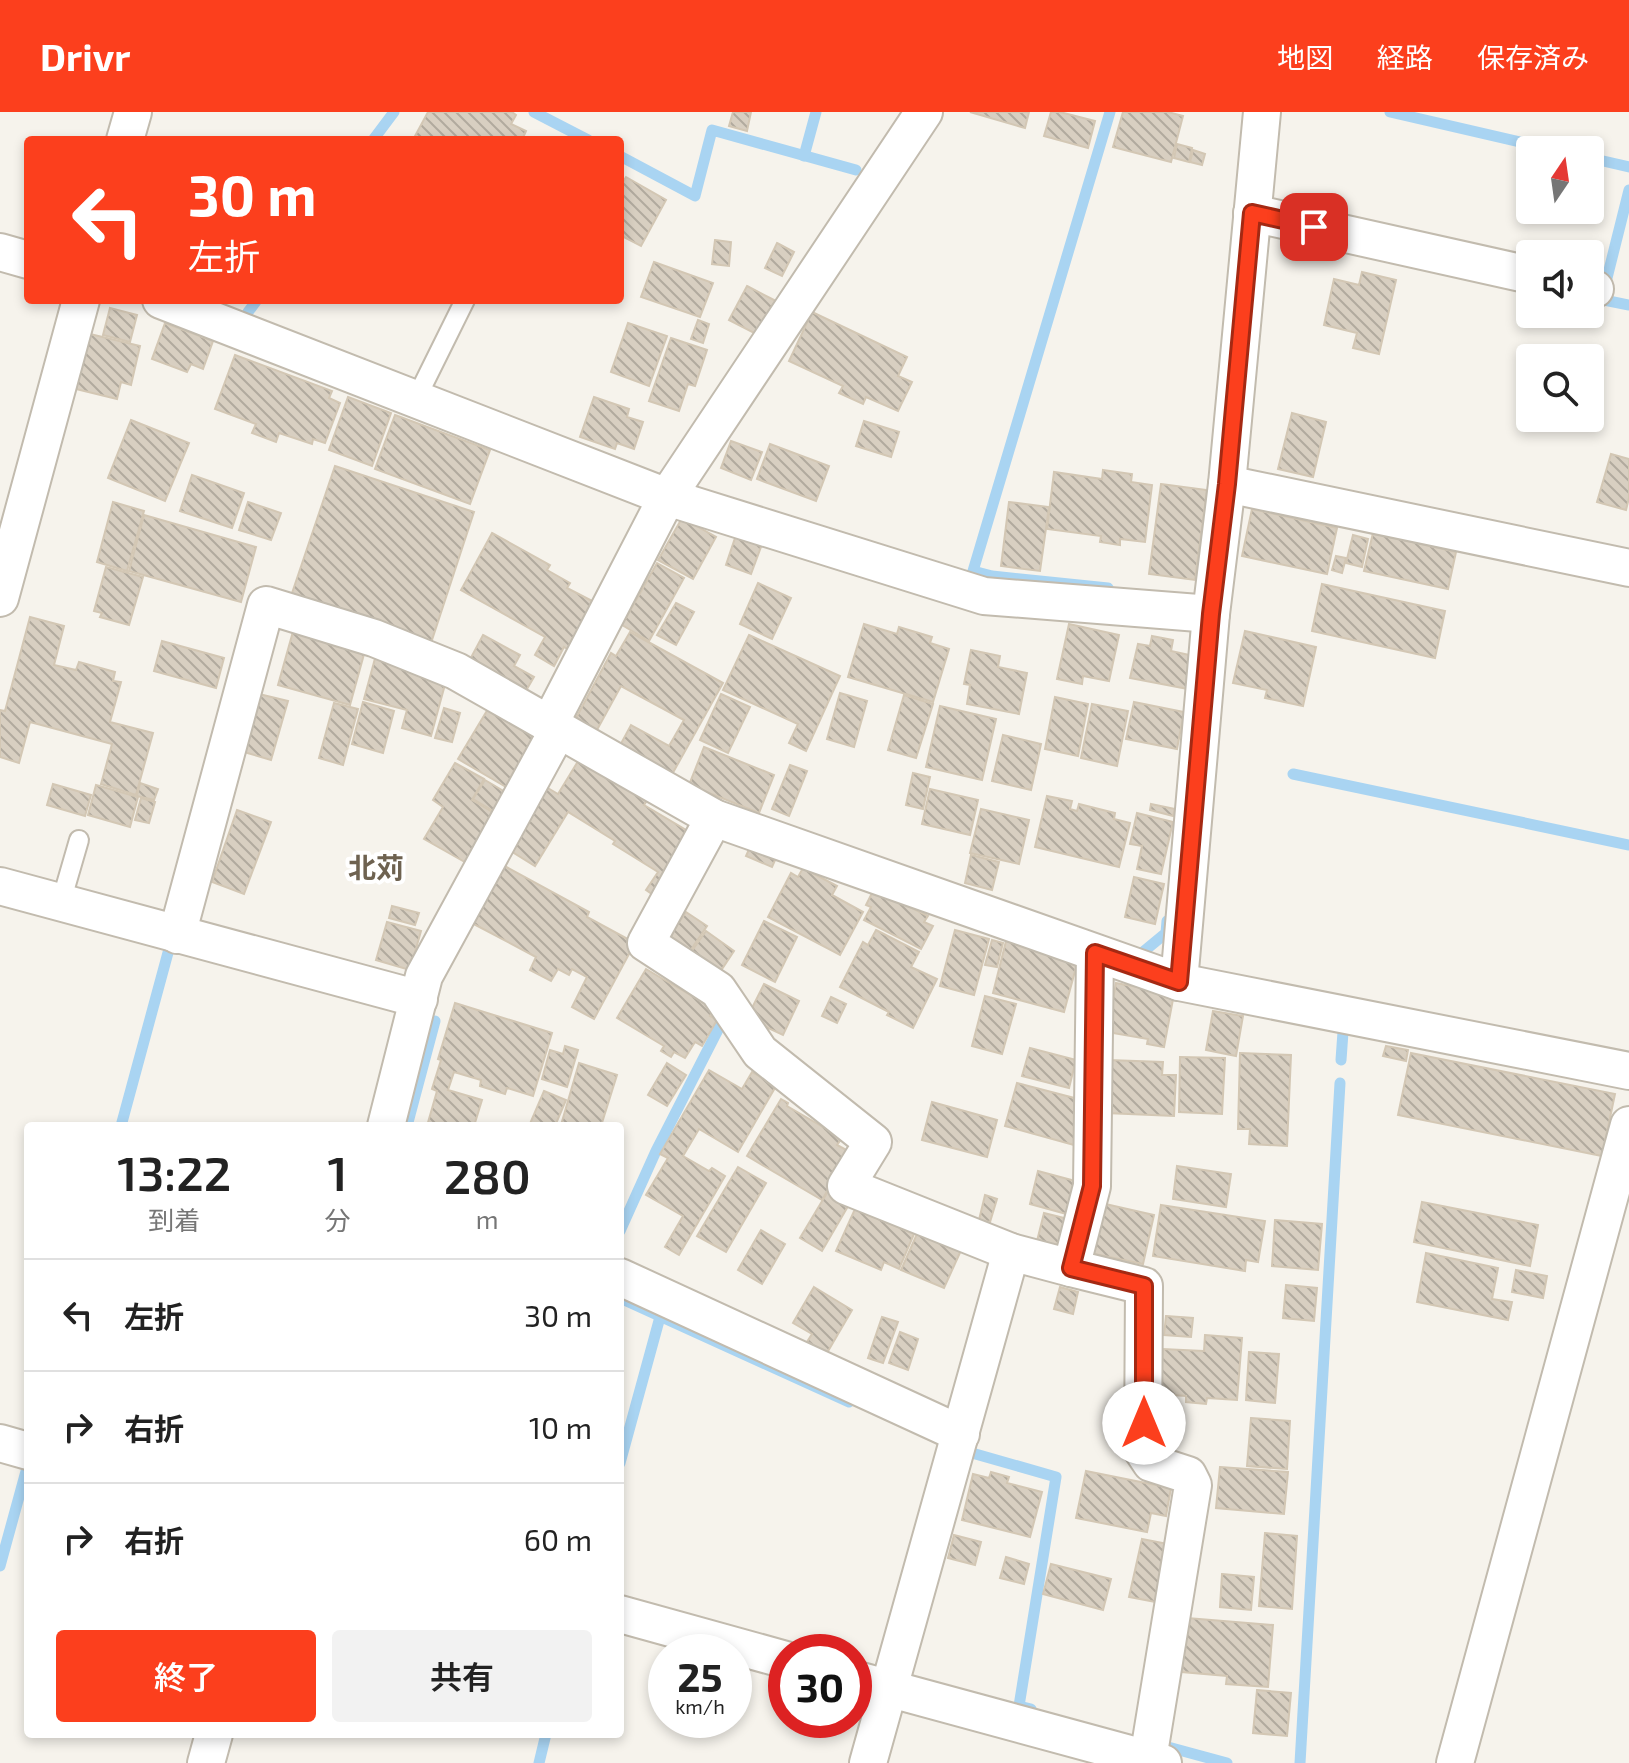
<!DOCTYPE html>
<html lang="ja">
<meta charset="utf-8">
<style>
:root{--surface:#fff;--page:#f2f2f2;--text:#222;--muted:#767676;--line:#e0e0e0;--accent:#fc3f1d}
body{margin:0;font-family:"Exo 2","Noto Sans JP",sans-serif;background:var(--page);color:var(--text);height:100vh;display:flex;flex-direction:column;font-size:30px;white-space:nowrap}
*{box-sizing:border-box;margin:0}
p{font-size:26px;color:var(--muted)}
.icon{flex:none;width:44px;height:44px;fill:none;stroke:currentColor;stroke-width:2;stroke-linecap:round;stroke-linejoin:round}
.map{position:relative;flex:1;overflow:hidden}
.sheet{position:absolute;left:24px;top:1010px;width:600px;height:616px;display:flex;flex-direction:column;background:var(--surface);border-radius:8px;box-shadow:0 4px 12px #0003}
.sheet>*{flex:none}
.hud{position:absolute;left:24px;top:24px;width:600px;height:168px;border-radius:8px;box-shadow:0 4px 12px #0003;background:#fc3f1d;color:#fff;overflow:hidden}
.needle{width:52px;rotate:13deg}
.buttons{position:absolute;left:1516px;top:24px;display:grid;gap:16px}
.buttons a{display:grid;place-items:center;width:88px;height:88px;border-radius:8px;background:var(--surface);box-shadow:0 4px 12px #0003;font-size:40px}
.speed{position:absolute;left:648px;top:1522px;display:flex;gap:16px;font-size:40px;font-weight:700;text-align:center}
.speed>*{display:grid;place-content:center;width:104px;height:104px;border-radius:50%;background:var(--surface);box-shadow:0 4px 12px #0003;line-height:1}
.speed small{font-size:20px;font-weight:400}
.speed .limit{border:12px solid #d22;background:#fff;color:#111}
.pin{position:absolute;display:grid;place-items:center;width:68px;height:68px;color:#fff;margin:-34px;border-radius:16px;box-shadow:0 4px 12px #0006}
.me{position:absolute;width:88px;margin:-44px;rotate:0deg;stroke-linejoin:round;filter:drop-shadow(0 0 6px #0008)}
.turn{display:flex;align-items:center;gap:28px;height:168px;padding:0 32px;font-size:36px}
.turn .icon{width:104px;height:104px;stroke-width:2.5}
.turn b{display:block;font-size:56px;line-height:68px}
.eta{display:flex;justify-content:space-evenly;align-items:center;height:136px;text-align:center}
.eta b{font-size:48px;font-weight:600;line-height:56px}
.cta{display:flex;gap:16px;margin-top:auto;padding:16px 32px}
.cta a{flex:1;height:92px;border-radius:8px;background:var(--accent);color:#fff;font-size:32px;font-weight:600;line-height:92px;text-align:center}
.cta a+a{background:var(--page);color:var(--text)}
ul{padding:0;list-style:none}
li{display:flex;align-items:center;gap:24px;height:112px;padding:0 32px;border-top:2px solid var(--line)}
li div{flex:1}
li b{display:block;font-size:30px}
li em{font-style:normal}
header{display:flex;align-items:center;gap:48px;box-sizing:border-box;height:112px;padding:0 40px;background:var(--accent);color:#fff}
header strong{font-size:38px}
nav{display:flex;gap:44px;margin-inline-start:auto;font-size:28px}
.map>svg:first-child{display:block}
</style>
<header>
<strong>Drivr</strong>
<nav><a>地図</a><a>経路</a><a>保存済み</a></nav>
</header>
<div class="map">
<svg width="1629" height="1651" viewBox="0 0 1629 1651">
<defs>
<pattern id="building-back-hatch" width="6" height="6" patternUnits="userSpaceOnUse" patternTransform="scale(2)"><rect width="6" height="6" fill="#d8cfc1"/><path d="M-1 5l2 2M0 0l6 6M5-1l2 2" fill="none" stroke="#b1aa9e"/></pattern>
</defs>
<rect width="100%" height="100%" fill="#f6f3ec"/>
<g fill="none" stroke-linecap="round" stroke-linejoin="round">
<g stroke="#a9d4f2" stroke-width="11">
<path d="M534 0 588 28"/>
<path d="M1390 0 1555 38"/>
<path d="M373 28 394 0"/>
<path d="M620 44 695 84 712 18 856 58"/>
<path d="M804 44 816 0"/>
<path d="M1590 46 1629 55"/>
<path d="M1604 178 1629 78"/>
<path d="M1594 186 1629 193"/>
<path d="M248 200 257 188"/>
<path d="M1108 476 992 464 973 459 1110 0"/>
<path d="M1293 662 1629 733"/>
<path d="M1143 840 1166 821 1167 809"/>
<path d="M1341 948 1343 920"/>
<path d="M121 1014 169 837"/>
<path d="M407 1014 435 909"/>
<path d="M620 1119 656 1039 723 908"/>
<path d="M620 1186 849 1290"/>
<path d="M972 1341 1056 1365 1019 1594 1031 1597"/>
<path d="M620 1351 660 1205"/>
<path d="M0 1454 28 1352"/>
<path d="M1168 1635 1227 1651"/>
<path d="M539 1651 546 1622"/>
<path d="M1300 1651 1340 971"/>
</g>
</g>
<g fill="url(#building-back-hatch)" stroke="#d3c7b4" stroke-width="2">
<path d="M428 0H512L516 3 511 12 526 19 522 28H422L415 24Z"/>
<path d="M733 0H751L747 19 729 14Z"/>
<path d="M970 0H1029L1025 16Z"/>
<path d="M1051 0H1060L1095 9 1088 36 1044 24Z"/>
<path d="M1123 0H1168L1183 4 1171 50 1113 35Z"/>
<path d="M1177 32 1192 36 1189 50 1174 46Z"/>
<path d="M1193 38 1205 42 1202 53 1190 50Z"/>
<path d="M626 65 666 88 641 134 622 124 620 127V75Z"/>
<path d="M715 128 731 130 729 154 712 152Z"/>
<path d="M777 131 794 140 782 164 765 156Z"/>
<path d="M654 150 713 171 700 205 641 185Z"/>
<path d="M1362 160 1396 168 1379 242 1353 236 1357 221 1324 213 1334 167 1359 173Z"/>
<path d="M747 174 776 189 758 223 729 208Z"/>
<path d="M110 196 137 203 130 230 103 223Z"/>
<path d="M812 200 907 245 898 264 912 270 898 299 866 285 863 292 839 281 843 274 789 249Z"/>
<path d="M698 208 709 212 703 231 691 227Z"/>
<path d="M165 211 213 229 203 257 191 252 187 260 152 247Z"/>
<path d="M628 211 667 224 649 274 611 260Z"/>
<path d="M90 222 140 234 131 273 121 270 117 287 76 277Z"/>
<path d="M671 226 707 238 695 274 688 272 679 299 649 289Z"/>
<path d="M235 243 332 279 329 286 340 291 325 331 313 327 312 332 279 321 276 330 252 321 256 312 215 297Z"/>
<path d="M348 285 391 301 372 354 329 338Z"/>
<path d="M594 285 629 297 627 305 643 310 634 337 617 331 615 337 580 325Z"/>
<path d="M1292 301 1326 310 1313 365 1278 357Z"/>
<path d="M395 303 490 338 470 392 375 357Z"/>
<path d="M131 308 189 331 165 389 108 366Z"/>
<path d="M864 309 899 320 891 345 856 334Z"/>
<path d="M731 329 762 340 751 368 721 356Z"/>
<path d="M770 332 829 354 816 389 757 367Z"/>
<path d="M1611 342 1629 347V386L1626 398 1597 390Z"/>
<path d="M335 354 474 400 431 531 291 484Z"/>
<path d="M1103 358 1132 362 1131 370 1152 373 1145 430 1120 427V433L1100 430 1101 424 1047 417 1054 360 1102 367Z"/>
<path d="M192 363 244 381 232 416 180 399Z"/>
<path d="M1161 372 1207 378 1195 468 1149 462Z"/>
<path d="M113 390 144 399 127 459 97 450Z"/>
<path d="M248 390 281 401 271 428 239 418Z"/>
<path d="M1009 390 1049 395 1040 459 1001 454Z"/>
<path d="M1252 397 1337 416 1327 462 1242 444Z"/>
<path d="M144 403 256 435 241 490 129 459Z"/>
<path d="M682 406 716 425 693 467 658 448Z"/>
<path d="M492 421 550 453 547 458 570 471 567 476 596 491 569 538 564 535 554 554 535 543 545 525 461 478Z"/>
<path d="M1373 421 1456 440 1448 477 1364 459Z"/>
<path d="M736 423 762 432 751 462 726 453Z"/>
<path d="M1353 423 1368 427 1362 455 1346 451Z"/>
<path d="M1336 444 1346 446 1342 461 1332 458Z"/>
<path d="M657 451 684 466 649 529 622 513Z"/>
<path d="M106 455 143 465 129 513 100 505 102 501 94 499Z"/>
<path d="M758 471 791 486 772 527 740 512Z"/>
<path d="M1322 472 1445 499 1435 546 1312 519Z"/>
<path d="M676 491 694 500 676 533 657 523Z"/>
<path d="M30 505 64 514 54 553 76 558 79 550 115 560 113 569 121 570 110 610 153 621 136 683 101 672 112 632 30 610 19 651 0 645V598L5 599Z"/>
<path d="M864 512 897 522 899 515 932 525 930 531 949 537 933 590 848 565Z"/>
<path d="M1069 512 1119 523 1109 569 1083 564 1082 572 1057 567Z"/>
<path d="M294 516 366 535 350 593 278 573Z"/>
<path d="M1245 519 1316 535 1303 594 1265 586 1267 578 1233 571Z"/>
<path d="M630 520 723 571 670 666 618 637 631 613 669 634 684 608 621 574 597 618 576 606 611 541 616 544Z"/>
<path d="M483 523 520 543 514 554 534 565 523 584 467 553Z"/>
<path d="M749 523 840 564 806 639 789 631 798 612 723 578Z"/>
<path d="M1152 524 1173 528 1171 539 1194 544 1188 577 1130 566 1138 532 1150 534Z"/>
<path d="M162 529 224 546 216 576 154 559Z"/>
<path d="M971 538 1000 544 998 555 1027 561 1019 602 967 592 970 573 964 572Z"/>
<path d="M377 539 447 565 431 624 402 616 407 598 364 587Z"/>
<path d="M840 581 867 589 854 635 827 627Z"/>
<path d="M259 582 288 589 271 648 244 640Z"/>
<path d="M721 582 750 595 728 641 700 628Z"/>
<path d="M904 583 933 592 916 646 888 638Z"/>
<path d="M1055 585 1088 592 1078 644 1045 637Z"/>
<path d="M494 587 538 622 506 675 458 647Z"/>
<path d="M363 590 394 599 383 641 352 632Z"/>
<path d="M1134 590 1184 600 1177 637 1126 627Z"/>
<path d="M334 591 358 597 343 653 319 646Z"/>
<path d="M1092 592 1128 599 1117 654 1081 646Z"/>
<path d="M940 594 996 607 982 668 926 655Z"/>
<path d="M444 596 460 601 452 630 435 626Z"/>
<path d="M1003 623 1041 632 1031 678 992 669Z"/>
<path d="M704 635 774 663 759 701 689 673Z"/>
<path d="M580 646 648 687 644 693 691 721 659 787 646 778 658 760 613 732 615 729 568 700 535 754 504 735 541 672 558 682Z"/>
<path d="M455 651 484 667 472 688 499 704 470 753 424 727 443 695 433 688Z"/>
<path d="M790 653 807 659 789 704 772 697Z"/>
<path d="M913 661 930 665 923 697 906 693Z"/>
<path d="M485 668 512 684 500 703 473 687Z"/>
<path d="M140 671 158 677 154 688 137 684Z"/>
<path d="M53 672 91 683 85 704 47 693Z"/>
<path d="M96 673 138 685 130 715 88 703Z"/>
<path d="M930 677 978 688 970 723 922 712Z"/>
<path d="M1047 684 1072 689 1070 697 1077 699 1079 692 1115 701 1114 707 1130 711 1119 755 1035 735Z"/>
<path d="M141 686 155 690 149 711 135 708Z"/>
<path d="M1151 692 1175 697 1173 704 1150 698Z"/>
<path d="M981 697 1029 708 1019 752 970 741Z"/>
<path d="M237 698 271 710 244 782 212 770Z"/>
<path d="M1137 701 1173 710 1161 762 1137 757 1142 734 1130 732Z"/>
<path d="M750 735 776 746 772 755 746 744Z"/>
<path d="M971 743 999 750 992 778 965 771Z"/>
<path d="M499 751 589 800 587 805 635 831 594 907 572 895 587 865 572 857 569 863 558 857 551 869 530 858 536 845 468 809Z"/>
<path d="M803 756 837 774 832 783 863 800 840 843 768 805 791 761 798 765Z"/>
<path d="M1134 765 1164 772 1155 812 1125 805Z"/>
<path d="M874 777 928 804 924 810 933 814 921 837 864 808 871 795 866 793Z"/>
<path d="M392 794 419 801 415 813 389 806Z"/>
<path d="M686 800 707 814 688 842 667 828Z"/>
<path d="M764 809 797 825 775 870 742 853Z"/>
<path d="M387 810 421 819 410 858 376 848Z"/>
<path d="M876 818 919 840 911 855 937 867 913 916 887 903 889 900 840 875 863 830 868 833Z"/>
<path d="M955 818 989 827 974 883 940 874Z"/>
<path d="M706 819 734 839 718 863 689 843Z"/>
<path d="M992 828 1003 831 997 855 985 853Z"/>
<path d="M1006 829 1078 848 1064 900 993 881Z"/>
<path d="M646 857 714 897 710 904 717 908 702 934 695 930 685 946 674 940 671 945 661 939 664 934 617 906Z"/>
<path d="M1116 871 1174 882 1164 935 1147 932 1148 927 1107 920Z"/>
<path d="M764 872 799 889 783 923 747 906Z"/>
<path d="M985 884 1016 892 1002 942 972 934Z"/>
<path d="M831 885 846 892 837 911 822 904Z"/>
<path d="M455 891 552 921 533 984 507 976 505 982 480 974 481 968 454 960 448 978 482 988 474 1014H427L437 979 432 977 441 948 438 947Z"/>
<path d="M1213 899 1243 904 1236 944 1206 938Z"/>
<path d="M565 934 578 938 567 975 542 967 550 938 563 942Z"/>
<path d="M1386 934 1408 938 1406 949 1383 944Z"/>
<path d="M1030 936 1076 948 1069 976 1022 964Z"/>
<path d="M1240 941 1291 943 1287 1034 1249 1032 1250 1017H1238Z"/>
<path d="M1411 941 1615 982 1602 1044 1398 1003Z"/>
<path d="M1180 945 1225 946 1222 1002 1179 1000Z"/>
<path d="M1108 948 1163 950 1162 963H1176L1174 1004 1106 1001Z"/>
<path d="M579 951 617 963 601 1014 561 1013Z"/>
<path d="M667 951 686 963 667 994 648 983Z"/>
<path d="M709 958 742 977 752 960 776 974 738 1040 699 1017 683 1044 709 1059 712 1056 725 1064 679 1143 665 1135 683 1104 646 1083 668 1046 660 1042Z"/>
<path d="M1017 971 1086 989 1074 1033 1005 1014Z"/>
<path d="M544 979 566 988 555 1014H529Z"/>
<path d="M781 987 788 991 787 994 842 1026 837 1033 850 1040 822 1088 747 1044Z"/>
<path d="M932 990 997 1008 987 1045 922 1028Z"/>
<path d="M1177 1054 1231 1062 1226 1095 1173 1087Z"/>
<path d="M738 1055 766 1071 726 1140 697 1124Z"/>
<path d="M1038 1059 1079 1070 1070 1103 1030 1092Z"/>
<path d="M830 1076 851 1089 822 1139 800 1126Z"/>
<path d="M985 1083 997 1087 990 1110 979 1108Z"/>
<path d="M1422 1090 1538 1113 1530 1154 1414 1130Z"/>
<path d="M1101 1091 1154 1103 1143 1152 1090 1141Z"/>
<path d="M1161 1093 1265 1109 1258 1150 1246 1148 1245 1159 1153 1144Z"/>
<path d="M855 1097 914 1122 899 1157 884 1150 881 1158 836 1139Z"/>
<path d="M1044 1101 1072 1108 1064 1137 1037 1129Z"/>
<path d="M1275 1108 1322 1112 1318 1158 1272 1154Z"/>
<path d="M920 1115 963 1134 944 1176 901 1158Z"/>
<path d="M761 1118 785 1132 762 1172 738 1158Z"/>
<path d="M1426 1141 1498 1156 1492 1187 1512 1190 1508 1208 1417 1190Z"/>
<path d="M1516 1158 1547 1164 1543 1186 1512 1180Z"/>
<path d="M1286 1173 1317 1176 1314 1209 1283 1206Z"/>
<path d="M814 1175 852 1198 827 1241 807 1230 812 1222 793 1211Z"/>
<path d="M1060 1175 1078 1180 1073 1202 1054 1197Z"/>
<path d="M1166 1204 1193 1206 1191 1225 1164 1223Z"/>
<path d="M882 1205 898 1210 883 1251 868 1246Z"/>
<path d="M900 1220 918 1227 908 1258 889 1251Z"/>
<path d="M1205 1223 1242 1226 1237 1288 1207 1286 1206 1292 1186 1290V1284L1160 1282 1163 1237 1204 1239Z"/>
<path d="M1249 1240 1279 1242 1275 1291 1246 1288Z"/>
<path d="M1251 1306 1290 1309 1287 1357 1247 1354Z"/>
<path d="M1220 1355 1288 1360 1284 1402 1216 1396Z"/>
<path d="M1086 1359 1171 1376 1166 1404 1151 1401 1147 1420 1076 1406Z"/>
<path d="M991 1360 1009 1365 1007 1371 1042 1380 1030 1425 962 1408 973 1362 989 1366Z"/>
<path d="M1265 1421 1297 1424 1292 1497 1259 1494Z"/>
<path d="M954 1423 981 1430 975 1453 948 1446Z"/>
<path d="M1142 1427 1173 1433 1161 1491 1129 1485Z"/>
<path d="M1006 1445 1029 1452 1024 1472 1000 1466Z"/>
<path d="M1051 1452 1111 1467 1103 1498 1043 1482Z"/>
<path d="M1222 1462 1254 1465 1251 1498 1220 1495Z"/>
<path d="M1187 1506 1273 1513 1268 1575 1226 1572 1227 1564 1182 1560Z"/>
<path d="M1257 1578 1291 1581 1287 1624 1253 1621Z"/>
</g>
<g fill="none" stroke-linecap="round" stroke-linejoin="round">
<g stroke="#c2bbae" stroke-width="22">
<g id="service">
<path d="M416 287 465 188"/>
<path d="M61 790 79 728"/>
</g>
</g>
<g stroke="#c2bbae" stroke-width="40">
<g id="minor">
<path d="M125 28 133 0"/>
<path d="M1252 101 1530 163"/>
<path d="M0 140 28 148"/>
<path d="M1590 176 1595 177"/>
<path d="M161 188 667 385 984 484 1211 502"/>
<path d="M1227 372 1629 456"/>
<path d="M0 486 81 188"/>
<path d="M549 613 667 385 924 0"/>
<path d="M714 706 646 831 718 878 760 940 873 1030 846 1074 1011 1140 1071 1156"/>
<path d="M0 774 419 887"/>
<path d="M177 823 266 493 374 526 456 559 714 706 1179 870 1629 959"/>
<path d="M1095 841 1092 1074 1071 1156 1144 1174 1143 1339 1151 1351 1188 1363 1193 1373 1148 1647"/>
<path d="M1179 870 1211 502 1227 372 1262 0"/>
<path d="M386 1014 424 864 558 618"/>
<path d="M620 1165 961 1322"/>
<path d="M0 1331 28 1339"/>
<path d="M620 1502 786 1548"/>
<path d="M854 1567 1163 1651"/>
<path d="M206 1651 214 1622"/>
<path d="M868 1651 1011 1140"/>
<path d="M1455 1651 1629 1013"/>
</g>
</g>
<use href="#service" stroke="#fff" stroke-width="18"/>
<use href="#minor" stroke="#fff" stroke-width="36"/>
</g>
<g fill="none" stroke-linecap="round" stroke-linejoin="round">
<g stroke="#a42913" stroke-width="20">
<path id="route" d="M1144 1311V1174L1071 1156 1092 1074 1095 841 1179 870 1211 502 1227 372 1252 101 1314 115"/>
</g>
<use href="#route" stroke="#fc3f1d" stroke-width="14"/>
</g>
<g text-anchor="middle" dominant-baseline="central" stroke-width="8" stroke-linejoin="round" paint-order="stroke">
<g font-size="28" font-weight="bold" fill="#6e6250" stroke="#fff">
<text x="376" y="755">北苅</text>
</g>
</g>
</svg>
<div class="buttons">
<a><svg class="needle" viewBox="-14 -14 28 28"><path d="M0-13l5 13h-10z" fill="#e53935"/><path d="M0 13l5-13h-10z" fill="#767676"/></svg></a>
<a><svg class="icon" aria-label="sound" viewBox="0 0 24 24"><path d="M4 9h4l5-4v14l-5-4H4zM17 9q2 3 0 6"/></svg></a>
<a><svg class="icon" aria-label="search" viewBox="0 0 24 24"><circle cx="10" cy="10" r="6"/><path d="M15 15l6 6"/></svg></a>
</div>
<div class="speed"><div>25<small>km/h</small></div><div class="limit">30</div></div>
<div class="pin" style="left:1314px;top:115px;background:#d93025"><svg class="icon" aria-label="arrive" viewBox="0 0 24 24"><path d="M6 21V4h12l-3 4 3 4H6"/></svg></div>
<svg class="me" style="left:1144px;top:1311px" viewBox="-20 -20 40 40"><circle r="19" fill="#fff"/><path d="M0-13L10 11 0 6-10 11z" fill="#fc3f1d"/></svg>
<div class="hud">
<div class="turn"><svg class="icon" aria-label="left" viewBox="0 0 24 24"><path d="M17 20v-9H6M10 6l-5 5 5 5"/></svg><div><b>30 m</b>左折</div></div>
</div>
<section class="sheet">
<div class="eta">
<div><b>13:22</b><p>到着</p></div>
<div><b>1</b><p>分</p></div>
<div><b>280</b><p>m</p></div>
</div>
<ul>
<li><svg class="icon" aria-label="left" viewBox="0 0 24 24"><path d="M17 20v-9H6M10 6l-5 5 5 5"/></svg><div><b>左折</b></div><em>30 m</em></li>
<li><svg class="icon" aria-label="right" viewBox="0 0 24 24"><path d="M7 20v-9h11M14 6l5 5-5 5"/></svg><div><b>右折</b></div><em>10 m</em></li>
<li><svg class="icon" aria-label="right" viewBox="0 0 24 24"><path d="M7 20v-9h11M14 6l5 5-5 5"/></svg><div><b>右折</b></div><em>60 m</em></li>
</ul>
<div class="cta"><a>終了</a><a>共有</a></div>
</section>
</div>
